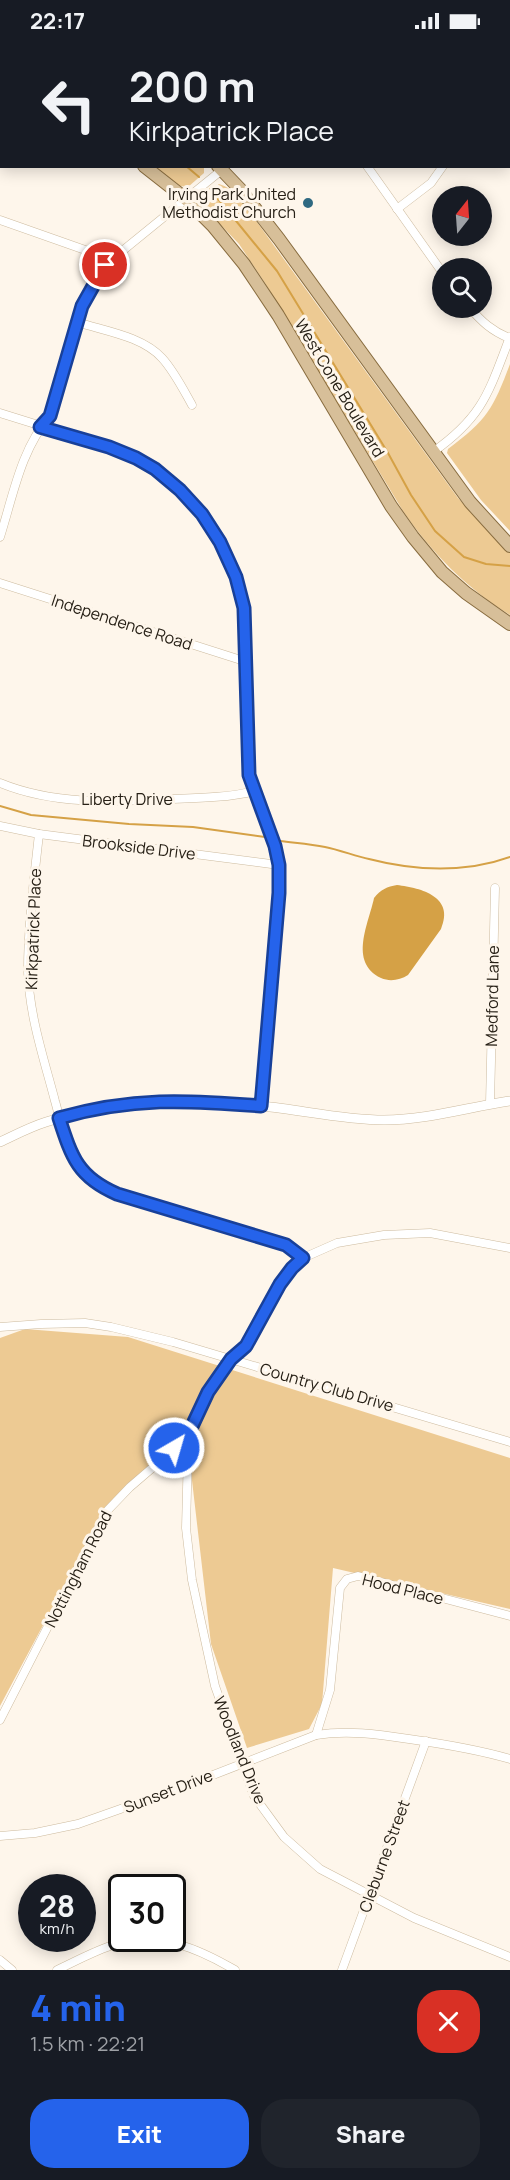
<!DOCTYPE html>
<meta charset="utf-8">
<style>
:root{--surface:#171b24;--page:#20242c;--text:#f1f3f6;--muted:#9ea1a6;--accent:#2563eb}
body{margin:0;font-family:Manrope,sans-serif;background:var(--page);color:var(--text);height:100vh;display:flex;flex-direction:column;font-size:22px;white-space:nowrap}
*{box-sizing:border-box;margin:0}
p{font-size:20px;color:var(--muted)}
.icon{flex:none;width:33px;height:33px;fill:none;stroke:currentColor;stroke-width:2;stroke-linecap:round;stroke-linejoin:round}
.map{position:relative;height:1928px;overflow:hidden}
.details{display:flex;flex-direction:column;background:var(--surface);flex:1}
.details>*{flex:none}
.hud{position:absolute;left:0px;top:0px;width:510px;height:126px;box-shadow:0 3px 15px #0003;background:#171b24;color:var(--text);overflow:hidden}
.needle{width:39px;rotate:17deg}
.controls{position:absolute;left:432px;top:144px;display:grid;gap:12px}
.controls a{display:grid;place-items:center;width:60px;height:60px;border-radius:50%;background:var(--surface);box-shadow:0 3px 15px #0003;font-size:30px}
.speed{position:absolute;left:18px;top:1832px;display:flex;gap:12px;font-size:30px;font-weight:700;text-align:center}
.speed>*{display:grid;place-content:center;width:78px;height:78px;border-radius:50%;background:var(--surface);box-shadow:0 3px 15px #0003;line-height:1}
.speed small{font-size:15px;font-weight:400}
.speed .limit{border:3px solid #111;border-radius:9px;background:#fff;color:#111}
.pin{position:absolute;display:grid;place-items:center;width:51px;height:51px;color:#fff;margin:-26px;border:3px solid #fff;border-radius:50%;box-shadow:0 2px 6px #0007}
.me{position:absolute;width:66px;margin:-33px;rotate:38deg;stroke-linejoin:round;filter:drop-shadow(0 0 4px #0008)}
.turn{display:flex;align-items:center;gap:21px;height:126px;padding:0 30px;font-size:27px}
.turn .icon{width:78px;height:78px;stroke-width:2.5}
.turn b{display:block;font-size:42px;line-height:51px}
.round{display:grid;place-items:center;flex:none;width:63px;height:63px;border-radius:24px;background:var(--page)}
.overview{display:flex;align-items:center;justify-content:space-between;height:102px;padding:0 30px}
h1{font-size:36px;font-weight:800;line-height:45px;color:var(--accent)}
.primary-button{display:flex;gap:12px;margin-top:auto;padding:12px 30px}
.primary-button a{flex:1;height:69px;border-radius:24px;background:var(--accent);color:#fff;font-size:24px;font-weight:800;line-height:69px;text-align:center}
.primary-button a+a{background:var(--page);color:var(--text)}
.status{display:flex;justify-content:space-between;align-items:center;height:42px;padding:0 30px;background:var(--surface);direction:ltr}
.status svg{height:16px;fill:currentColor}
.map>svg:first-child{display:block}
</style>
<div class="status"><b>22:17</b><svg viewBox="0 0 49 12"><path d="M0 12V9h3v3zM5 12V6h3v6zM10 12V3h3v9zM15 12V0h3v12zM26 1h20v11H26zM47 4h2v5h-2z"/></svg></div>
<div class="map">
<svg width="510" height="1928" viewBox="0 0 510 1928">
<rect width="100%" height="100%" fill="#fef6eb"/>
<g fill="#edca93">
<path d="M204 124V131L188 145 180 144 155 125Z"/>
<path d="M219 142C234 146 242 161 251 172L458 456 495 497 510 510V573C466 546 432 511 403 469L265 241 239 202 200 161 202 156Z"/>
<path d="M510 322V489L481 458 447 411 448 407C487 378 493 367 510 322Z"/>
<path d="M25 1287 128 1295 510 1416V1567L333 1526 322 1662 309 1687 247 1706 211 1602 188 1404 157 1415 106 1465 0 1664V1296Z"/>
</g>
<path fill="#d5a146" d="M397 843C422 846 455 855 441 887L408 933C400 938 390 940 381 936 348 920 369 881 374 856 381 847 387 845 397 843Z"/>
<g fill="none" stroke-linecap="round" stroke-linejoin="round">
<g stroke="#d5a146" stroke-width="2">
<path d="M21 0 22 2"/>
<path d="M186 124 199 135"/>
<path d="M210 147 277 229 388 411 411 453 435 489 464 515 486 522 510 524"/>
<path d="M0 764 31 773 129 782 193 785 265 795"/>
<path d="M280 799C295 801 310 802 325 805 340 808 355 814 369 817 415 829 466 831 510 815"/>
</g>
<g stroke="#cdbb9f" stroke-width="9">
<g id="minor">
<path d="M250 0 252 2"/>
<path d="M363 2 364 0"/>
<path d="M492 2 493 0"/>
<path d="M367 124 442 230"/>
<path d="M397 167 431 141 443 124"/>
<path d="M0 178 88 209 105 223"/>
<path d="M470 266C482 280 492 289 509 296"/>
<path d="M77 280C104 289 142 294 162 316 174 329 183 347 192 363"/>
<path d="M0 371 109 405 136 416 155 427 180 448 202 472 220 500 236 535 244 566 249 733 275 804 279 823V851L261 1064"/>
<path d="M433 410C484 374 489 349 510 295"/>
<path d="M0 495C13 454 21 407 50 374L82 264 105 223 223 127"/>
<path d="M0 541 244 619"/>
<path d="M0 741C53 763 112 760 168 757 197 756 226 756 255 749"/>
<path d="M0 784 39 792 279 823"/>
<path d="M39 792C34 838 28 884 28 929 29 973 44 1017 55 1059 61 1080 65 1105 77 1124 87 1138 102 1146 118 1152L286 1203 303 1216"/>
<path d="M490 1062 495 846"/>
<path d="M0 1285 41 1282 85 1281 111 1285 173 1300 510 1400"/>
<path d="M186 1397 188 1409 186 1486 192 1538 215 1644 254 1754 284 1795 320 1827 414 1876 510 1915"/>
<path d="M0 1678 107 1469 130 1445 186 1397 208 1350 231 1317 246 1304 280 1242 292 1225 303 1216 337 1201 384 1193 430 1191 510 1206"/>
<path d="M316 1693 330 1648 340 1546 347 1537 358 1534 510 1574"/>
<path d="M0 1794 35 1791 78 1782 177 1747 316 1693C347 1688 377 1692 409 1697 444 1702 476 1707 510 1717"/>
<path d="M0 1918 12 1928"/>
<path d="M57 1928C76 1919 96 1908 116 1902 159 1889 199 1907 235 1928"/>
<path d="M342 1928 426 1699"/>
</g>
</g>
<g stroke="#cdbb9f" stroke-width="10">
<path id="tertiary" d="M0 1100C15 1093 30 1085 46 1080 117 1057 188 1056 262 1064 302 1068 344 1078 384 1078 426 1078 469 1065 510 1059"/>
</g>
<g stroke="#886c3f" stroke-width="14">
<g id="primary">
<path d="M64 0 65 2"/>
<path d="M0 6 2 7"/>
<path d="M144 124 186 157 213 184 244 222 278 273 391 464 413 495 442 530 466 551 510 582"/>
<path d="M218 124 240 147 279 197 470 460 510 504"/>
</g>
</g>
<use href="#minor" stroke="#fff" stroke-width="8"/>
<use href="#tertiary" stroke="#fff" stroke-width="9"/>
<use href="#primary" stroke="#d7bf99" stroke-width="12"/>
</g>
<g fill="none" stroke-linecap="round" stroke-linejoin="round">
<g stroke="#184099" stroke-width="15">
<path id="route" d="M105 223 82 264 50 374 40 385 109 405 136 416 155 427 180 448 202 472 220 500 236 535 244 566 249 733 275 804 279 823V851L261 1064C187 1058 132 1055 59 1076 72 1116 78 1135 117 1152L286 1203 303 1216 292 1226 280 1242 246 1304 231 1317 208 1350 186 1397 174 1406"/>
</g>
<use href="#route" stroke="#2563eb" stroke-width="10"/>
</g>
<circle fill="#2f6981" stroke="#fef6eb" stroke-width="2" cx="308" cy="161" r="6"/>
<g text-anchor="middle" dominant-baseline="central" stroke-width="6" stroke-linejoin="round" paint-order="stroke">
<g font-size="16" fill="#272016" stroke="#fef6eb" text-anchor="end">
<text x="296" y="152">Irving Park United<tspan x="296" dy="18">Methodist Church</tspan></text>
</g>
<g font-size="16" fill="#272016" stroke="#fef6eb">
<text transform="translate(340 346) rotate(59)">West Cone Boulevard</text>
<text transform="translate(122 580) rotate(18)">Independence Road</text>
<text x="127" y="757">Liberty Drive</text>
<text transform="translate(139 805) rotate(7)">Brookside Drive</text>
<text transform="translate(33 887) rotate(-88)">Kirkpatrick Place</text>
<text transform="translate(492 954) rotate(-89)">Medford Lane</text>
<text transform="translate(327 1345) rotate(16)">Country Club Drive</text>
<text transform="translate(78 1527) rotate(-63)">Nottingham Road</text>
<text transform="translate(403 1547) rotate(14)">Hood Place</text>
<text transform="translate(240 1708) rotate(68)">Woodland Drive</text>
<text transform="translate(168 1749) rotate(-21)">Sunset Drive</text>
<text transform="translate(384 1814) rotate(-70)">Cleburne Street</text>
</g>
</g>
</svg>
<div class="controls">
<a><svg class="needle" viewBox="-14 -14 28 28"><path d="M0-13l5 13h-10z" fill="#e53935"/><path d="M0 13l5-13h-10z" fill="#9ea1a6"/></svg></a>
<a><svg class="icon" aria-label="search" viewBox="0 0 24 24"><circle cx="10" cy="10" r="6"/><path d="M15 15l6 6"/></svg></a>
</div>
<div class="speed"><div>28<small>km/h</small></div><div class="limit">30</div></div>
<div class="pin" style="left:105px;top:223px;background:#d93025"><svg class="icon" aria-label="arrive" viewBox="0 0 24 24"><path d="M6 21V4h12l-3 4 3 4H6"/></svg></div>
<svg class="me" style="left:174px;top:1406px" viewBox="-20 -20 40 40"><circle r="17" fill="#2563eb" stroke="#fff" stroke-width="3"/><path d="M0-11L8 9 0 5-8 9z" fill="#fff"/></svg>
<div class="hud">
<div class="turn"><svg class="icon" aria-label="left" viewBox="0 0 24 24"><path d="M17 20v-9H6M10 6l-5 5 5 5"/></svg><div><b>200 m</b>Kirkpatrick Place</div></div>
</div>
</div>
<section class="details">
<div class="overview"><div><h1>4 min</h1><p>1.5 km · 22:21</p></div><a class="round" style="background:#d93025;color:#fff"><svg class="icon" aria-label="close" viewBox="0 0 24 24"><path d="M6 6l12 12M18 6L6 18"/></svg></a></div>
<div class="primary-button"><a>Exit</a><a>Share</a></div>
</section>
